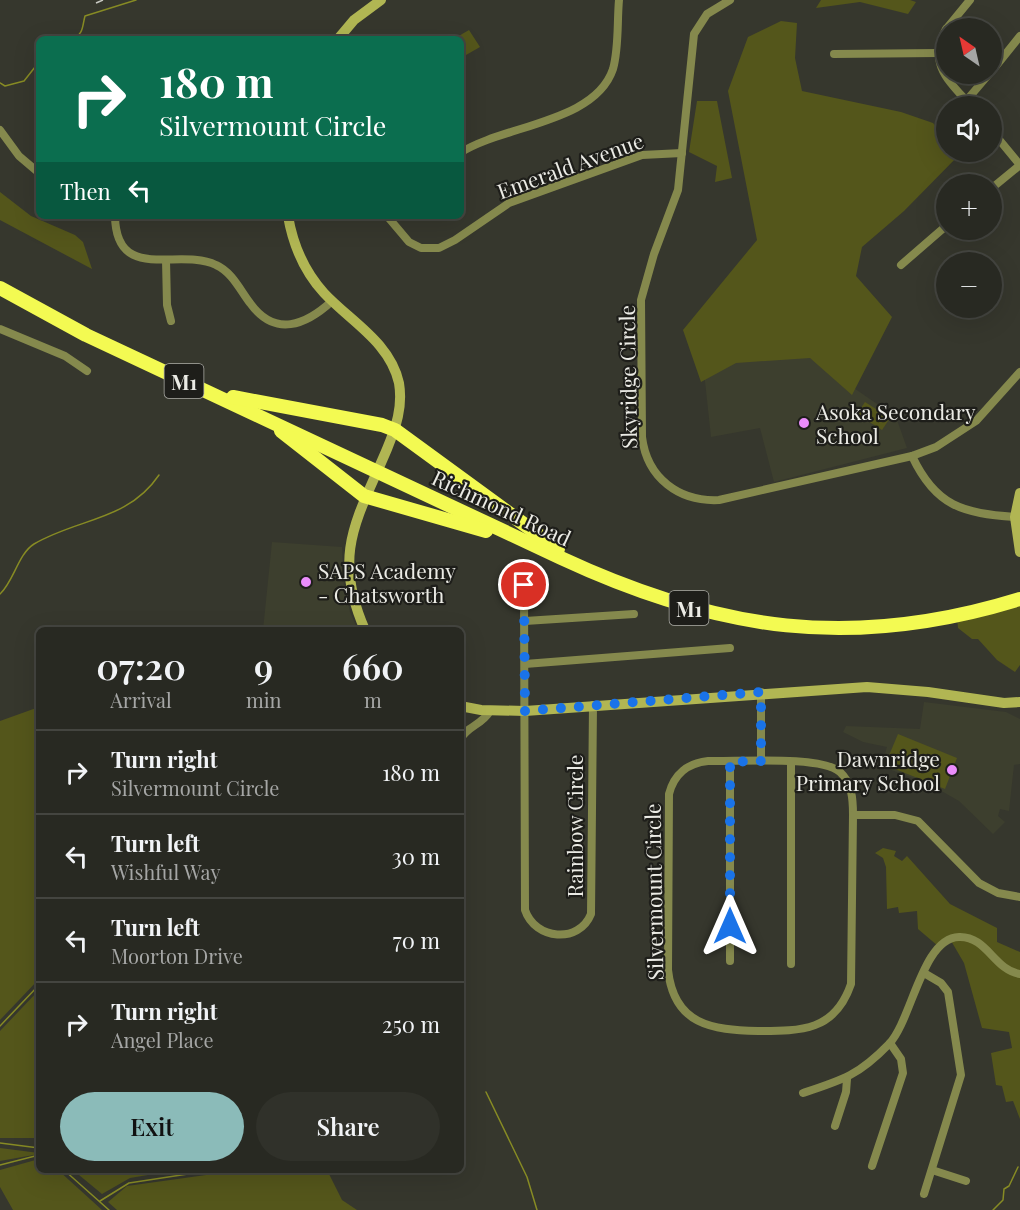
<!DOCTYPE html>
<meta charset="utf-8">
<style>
:root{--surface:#282922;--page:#30312a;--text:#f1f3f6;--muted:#a5a6a5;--line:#444540;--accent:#8bbbb9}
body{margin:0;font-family:"Playfair Display",serif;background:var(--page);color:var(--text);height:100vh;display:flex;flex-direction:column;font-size:22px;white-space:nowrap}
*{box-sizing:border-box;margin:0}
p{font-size:20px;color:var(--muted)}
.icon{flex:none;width:33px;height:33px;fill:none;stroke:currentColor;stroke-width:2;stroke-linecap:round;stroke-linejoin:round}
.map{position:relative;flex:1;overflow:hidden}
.panel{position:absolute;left:36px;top:627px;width:428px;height:546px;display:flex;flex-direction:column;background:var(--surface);border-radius:9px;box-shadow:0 6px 24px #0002,0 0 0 2px var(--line)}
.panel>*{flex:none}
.top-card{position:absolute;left:36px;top:36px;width:428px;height:183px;border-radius:9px;box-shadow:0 6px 24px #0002,0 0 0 2px var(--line);background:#0b6e4f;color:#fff;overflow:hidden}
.needle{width:39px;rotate:326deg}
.fabs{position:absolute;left:936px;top:18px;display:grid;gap:12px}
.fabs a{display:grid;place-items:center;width:66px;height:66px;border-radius:50%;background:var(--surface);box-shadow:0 6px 24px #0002,0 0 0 2px var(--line);font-size:30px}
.pin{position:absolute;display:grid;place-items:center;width:51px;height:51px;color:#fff;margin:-26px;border:3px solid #fff;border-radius:50%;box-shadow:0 2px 6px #0007}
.me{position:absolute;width:66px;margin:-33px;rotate:0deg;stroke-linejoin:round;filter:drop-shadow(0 0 4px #0008)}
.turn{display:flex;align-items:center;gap:21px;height:126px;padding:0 24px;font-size:27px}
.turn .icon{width:78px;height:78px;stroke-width:2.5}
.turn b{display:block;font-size:42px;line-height:51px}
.then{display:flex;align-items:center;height:57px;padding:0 24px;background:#0003;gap:12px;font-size:22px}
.eta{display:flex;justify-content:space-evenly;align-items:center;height:102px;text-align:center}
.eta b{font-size:36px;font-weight:600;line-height:42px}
.cta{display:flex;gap:12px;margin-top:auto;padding:12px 24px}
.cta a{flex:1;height:69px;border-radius:36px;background:var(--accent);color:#111;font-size:24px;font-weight:600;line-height:69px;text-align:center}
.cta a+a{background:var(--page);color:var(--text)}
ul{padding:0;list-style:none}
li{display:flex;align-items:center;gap:18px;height:84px;padding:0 24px;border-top:2px solid var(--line)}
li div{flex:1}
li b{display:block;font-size:22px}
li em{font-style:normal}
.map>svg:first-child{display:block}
</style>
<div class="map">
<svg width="1020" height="1210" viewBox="0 0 1020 1210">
<rect width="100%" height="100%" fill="#36372d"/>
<g fill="#3d3f2e">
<path d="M751 353H803L896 417 907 448 774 482 760 428 711 437 704 372Z"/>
<path d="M272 542 342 547 344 586 350 612 358 630H263Z"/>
<path d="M924 702 1006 712 1020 719V764L1014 765 1009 811 1000 809 998 816 1005 822 993 834 959 801 931 785 881 766 887 747 863 742 843 732 846 726 920 729Z"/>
</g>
<g fill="#54561b">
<path d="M821 0H910L916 2 908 14 860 2 816 8Z"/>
<path d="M781 21 797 23 795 58 802 91 901 112 933 123 946 138V152L961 153 904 211 862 247 856 276 892 317 852 395 810 358 736 363 701 382 683 330 757 240 728 91 748 37Z"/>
<path d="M469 30 480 47 466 55 460 39 457 37Z"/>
<path d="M697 101H717L732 178 715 182 717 166 689 152Z"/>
<path d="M0 192 31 216 75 235 83 242 92 269 0 220Z"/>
<path d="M865 402 890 418 882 430 857 414Z"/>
<path d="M1020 600V665L1015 672 997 660 978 639H972L958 628 957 617Z"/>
<path d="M39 707V979L0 1020V721Z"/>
<path d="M898 734 957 758 945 789 885 765Z"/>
<path d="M883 848 896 851 894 856 902 861 907 856 950 904 997 928V942L1020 952V1119L1013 1101 1006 1102 1002 1086 996 1085 991 1053 1012 1048 1009 1032 982 1028 964 963 950 939 938 946 918 929 917 911 899 913 898 907 887 909 886 867 883 858 875 853Z"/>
<path d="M39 990V1138H0V1031Z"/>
<path d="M0 1148 39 1153V1154L0 1161Z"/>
<path d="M39 1159V1170H58L102 1210H13L0 1187V1170Z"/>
<path d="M73 1170H178L130 1178 102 1194Z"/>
<path d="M242 1170H327L342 1200 357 1210H117L108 1202 127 1186Z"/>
</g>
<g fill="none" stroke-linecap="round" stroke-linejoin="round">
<g stroke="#878b24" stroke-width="1.5">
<path d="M72 39C84 34 82 27 85 16L136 0"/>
<path d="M0 83 5 86 24 81 39 62"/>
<path d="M0 594C14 581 18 554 34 544 78 518 128 521 159 475"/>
<path d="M0 1026 39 985"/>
<path d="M486 1092 527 1177 537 1210"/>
<path d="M0 1143 39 1148"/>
<path d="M0 1165 39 1155"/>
<path d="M64 1170 109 1210"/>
<path d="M100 1201 129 1183 214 1170"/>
<path d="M993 1210 1003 1200 1004 1189 1009 1186 1018 1167"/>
</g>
<g stroke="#85894d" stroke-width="8">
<path d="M730 0 707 14 694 34 678 190 654 254 641 300 642 437C647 478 679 502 719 500L912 456 936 447 976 421 1020 372"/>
<path d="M947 28 970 0"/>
<path d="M946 29C927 64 949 81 971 106"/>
<path d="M834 54 938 53"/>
<path d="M992 71 1020 36"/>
<path d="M966 101 989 74"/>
<path d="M0 130 19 156 39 173"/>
<path d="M992 131 1020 165"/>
<path d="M460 153C503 125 595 123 613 69 619 48 617 22 619 0"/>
<path d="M992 188 1020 165"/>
<path d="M115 216C116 284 179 247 216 265 232 272 240 290 250 303 275 338 306 325 332 301"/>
<path d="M387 216 409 242 421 248H439L455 240 509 203 642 155 682 153"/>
<path d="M166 260 167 305 171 321"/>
<path d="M901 265 946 226"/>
<path d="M0 329 65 356 87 371"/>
<path d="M912 456C936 507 963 513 1015 517"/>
<path d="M524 585 525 910C535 940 579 944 591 914L593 705"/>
<path d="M525 621 634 614"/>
<path d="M525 664 730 648"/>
<path d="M761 692V761"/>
<path d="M460 740C467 726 482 725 490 711"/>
<path d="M708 761C736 762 821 755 840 772 852 783 853 799 853 815L851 984C835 1031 802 1031 758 1031 712 1030 674 1025 668 970L669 794C674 774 688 763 708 761Z"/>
<path d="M853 815H895L918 821 979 883 998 893 1020 897"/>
<path d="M730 961V762"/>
<path d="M791 964V762"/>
<path d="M803 1093C843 1080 859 1075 889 1044 912 1020 922 938 959 937 987 936 994 970 1020 974"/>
<path d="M835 1126 846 1092 847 1079"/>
<path d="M872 1166 903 1073 901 1059 890 1043"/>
<path d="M932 1170 966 1181"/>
<path d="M924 1194 961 1075 948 992 941 983 924 973"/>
</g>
<g stroke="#b1b653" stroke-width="10">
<path d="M338 39 354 20 381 0"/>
<path d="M288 216C293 245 304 271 324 293 350 321 390 342 399 383 403 407 396 427 387 449 358 518 331 553 365 630"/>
<path d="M1020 493 1015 517 1020 552"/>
<path d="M460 706 481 710 525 711 867 687 928 692 1004 703 1020 702"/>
</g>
<g stroke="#f3fa52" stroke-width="14">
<path d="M0 288 86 335 561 558C718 631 852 651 1020 599"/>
<path d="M233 397 382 425 395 430 558 549"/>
<path d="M281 431 364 496 486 531"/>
</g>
<path stroke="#c9cac3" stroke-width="1.5" stroke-dasharray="8 8" stroke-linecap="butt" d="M96 3 103 0"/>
</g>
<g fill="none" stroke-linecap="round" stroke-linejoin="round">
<path stroke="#1a73e8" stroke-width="10" stroke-dasharray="0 18" d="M524 585 525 711 761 692V761L730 762V926"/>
</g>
<g fill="#eb8dfb" stroke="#1e1e1a" stroke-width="2">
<circle cx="804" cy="423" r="6"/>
<circle cx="306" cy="582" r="6"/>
<circle cx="952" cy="770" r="6"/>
</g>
<g text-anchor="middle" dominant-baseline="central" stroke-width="4.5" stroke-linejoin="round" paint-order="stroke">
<g fill="#1e1e1a" stroke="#aeaea8" stroke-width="1.5">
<rect x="164.5" y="364" width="39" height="34" rx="4.5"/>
<rect x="669.5" y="591" width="39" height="34" rx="4.5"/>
</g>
<g font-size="20" font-weight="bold" fill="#ebebe5">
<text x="184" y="381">M1</text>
<text x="689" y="608">M1</text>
</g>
<g font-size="21" fill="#ebebe5" stroke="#1e1e1a">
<text transform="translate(570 165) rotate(-20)">Emerald Avenue</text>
<text transform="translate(627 377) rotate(-91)">Skyridge Circle</text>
<text transform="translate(502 507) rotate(25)">Richmond Road</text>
<text transform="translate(574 826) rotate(-90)">Rainbow Circle</text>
<text transform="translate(653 892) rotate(-91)">Silvermount Circle</text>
</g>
<g font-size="21" fill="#ebebe5" stroke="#1e1e1a" text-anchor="start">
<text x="816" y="411">Asoka Secondary<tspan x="816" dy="24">School</tspan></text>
<text x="318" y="570">SAPS Academy<tspan x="318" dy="24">- Chatsworth</tspan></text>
<text x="940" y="758" text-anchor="end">Dawnridge<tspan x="940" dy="24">Primary School</tspan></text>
</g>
</g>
</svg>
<div class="fabs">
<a><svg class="needle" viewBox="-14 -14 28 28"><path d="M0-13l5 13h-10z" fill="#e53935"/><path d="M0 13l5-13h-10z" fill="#a5a6a5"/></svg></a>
<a><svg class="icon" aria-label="sound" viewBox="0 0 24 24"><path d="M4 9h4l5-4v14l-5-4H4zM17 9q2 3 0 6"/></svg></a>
<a>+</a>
<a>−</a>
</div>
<div class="pin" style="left:524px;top:585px;background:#d93025"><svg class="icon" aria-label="arrive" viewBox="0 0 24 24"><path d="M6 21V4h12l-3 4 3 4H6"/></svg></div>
<svg class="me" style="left:730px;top:926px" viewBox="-20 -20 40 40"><path d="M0-17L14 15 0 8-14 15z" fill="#1a73e8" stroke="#fff" stroke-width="4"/></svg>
<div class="top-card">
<div class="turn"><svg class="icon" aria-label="right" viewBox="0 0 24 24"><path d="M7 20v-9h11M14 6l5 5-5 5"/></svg><div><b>180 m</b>Silvermount Circle</div></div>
<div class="then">Then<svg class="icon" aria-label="left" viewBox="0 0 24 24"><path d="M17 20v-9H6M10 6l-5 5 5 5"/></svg></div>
</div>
<section class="panel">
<div class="eta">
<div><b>07:20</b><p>Arrival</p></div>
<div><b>9</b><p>min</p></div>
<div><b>660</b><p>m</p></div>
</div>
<ul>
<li><svg class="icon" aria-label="right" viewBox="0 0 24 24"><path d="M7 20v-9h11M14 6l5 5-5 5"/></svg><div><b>Turn right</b><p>Silvermount Circle</p></div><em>180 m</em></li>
<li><svg class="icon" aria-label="left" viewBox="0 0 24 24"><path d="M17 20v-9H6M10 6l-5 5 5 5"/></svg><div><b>Turn left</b><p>Wishful Way</p></div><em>30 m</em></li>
<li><svg class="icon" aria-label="left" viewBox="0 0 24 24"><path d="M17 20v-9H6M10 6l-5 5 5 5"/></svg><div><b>Turn left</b><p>Moorton Drive</p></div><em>70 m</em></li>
<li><svg class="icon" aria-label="right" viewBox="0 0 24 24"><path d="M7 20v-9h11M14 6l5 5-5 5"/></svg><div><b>Turn right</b><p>Angel Place</p></div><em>250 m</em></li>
</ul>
<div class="cta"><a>Exit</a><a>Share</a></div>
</section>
</div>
